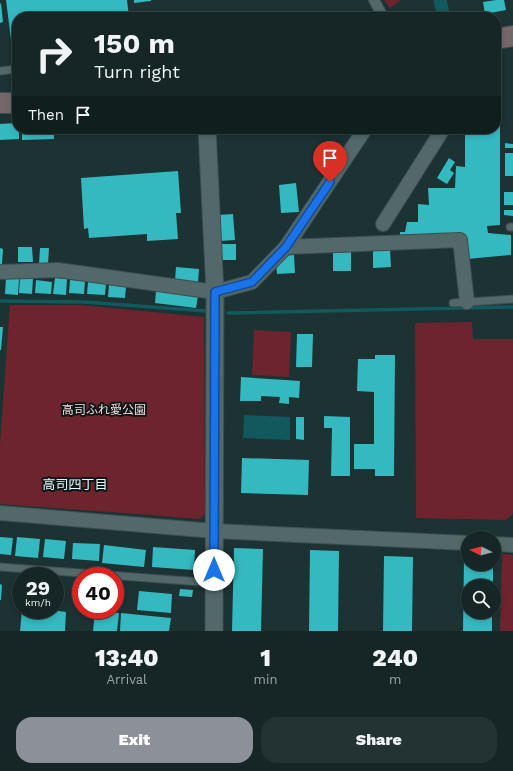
<!DOCTYPE html>
<meta charset="utf-8">
<style>
:root{--surface:#162626;--page:#233232;--text:#f1f3f6;--muted:#9ea5a7;--line:#354343;--accent:#8c9099}
body{margin:0;font-family:"Work Sans","Noto Sans JP",sans-serif;background:var(--page);color:var(--text);height:100vh;display:flex;flex-direction:column;font-size:15px;white-space:nowrap}
*{box-sizing:border-box;margin:0}
p{font-size:13px;color:var(--muted)}
.icon{flex:none;width:22px;height:22px;fill:none;stroke:currentColor;stroke-width:2;stroke-linecap:round;stroke-linejoin:round}
.map{position:relative;height:631px;overflow:hidden}
.drawer{display:flex;flex-direction:column;background:var(--surface);flex:1}
.drawer>*{flex:none}
.hud{position:absolute;left:12px;top:12px;width:489px;height:122px;border-radius:16px;box-shadow:0 2px 6px #0003,0 0 0 1px var(--line);background:#162626;color:var(--text);overflow:hidden}
.needle{width:26px;rotate:276deg}
.controls{position:absolute;left:461px;top:531px;display:grid;gap:8px}
.controls a{display:grid;place-items:center;width:40px;height:40px;border-radius:50%;background:var(--surface);box-shadow:0 2px 6px #0003,0 0 0 1px var(--line);font-size:20px}
.speed{position:absolute;left:12px;top:567px;display:flex;gap:8px;font-size:20px;font-weight:700;text-align:center}
.speed>*{display:grid;place-content:center;width:52px;height:52px;border-radius:50%;background:var(--surface);box-shadow:0 2px 6px #0003,0 0 0 1px var(--line);line-height:1}
.speed small{font-size:10px;font-weight:400}
.speed .limit{border:6px solid #d22;background:#fff;color:#111}
.pin{position:absolute;display:grid;place-items:center;width:34px;height:34px;color:#fff;margin:-41px -17px;border-radius:50% 50% 50% 0;rotate:-45deg;box-shadow:0 0 4px #0007}
.pin .icon{rotate:45deg}
.me{position:absolute;width:44px;margin:-22px;rotate:0deg;stroke-linejoin:round;filter:drop-shadow(0 0 3px #0008)}
.turn{display:flex;align-items:center;gap:14px;height:84px;padding:0 16px;font-size:18px}
.turn .icon{width:52px;height:52px;stroke-width:2.5}
.turn b{display:block;font-size:28px;line-height:34px}
.then{display:flex;align-items:center;height:38px;padding:0 16px;background:#0003;gap:8px;font-size:15px}
.eta{display:flex;justify-content:space-evenly;align-items:center;height:68px;text-align:center}
.eta b{font-size:24px;font-weight:800;line-height:28px}
.button{display:flex;gap:8px;margin-top:auto;padding:8px 16px}
.button a{flex:1;height:46px;border-radius:16px;background:var(--accent);color:#fff;font-size:16px;font-weight:800;line-height:46px;text-align:center}
.button a+a{background:var(--page);color:var(--text)}
.map>svg:first-child{display:block}
</style>
<div class="map">
<svg width="513" height="631" viewBox="0 0 513 631">
<rect width="100%" height="100%" fill="#1d3233"/>
<g fill="#6d242e">
<path d="M384 0H401L390 8Z"/>
<path d="M10 305H80L204 317 205 514 199 519 151 515 0 504V445Z"/>
<path d="M472 322 473 339H513V514L506 520 416 518 415 323Z"/>
<path d="M254 330 291 332 289 377 252 375Z"/>
<path d="M502 554 513 555V631H500Z"/>
</g>
<path fill="#11595d" d="M244 415 290 417V440L243 438Z"/>
<g fill="none" stroke-linecap="round" stroke-linejoin="round">
<g stroke="#11595d" stroke-width="3.5">
<path d="M0 301 84 302 206 311"/>
<path d="M228 313 513 307"/>
</g>
<path stroke="#11595d" stroke-width="13" d="M440 0 444 17"/>
</g>
<g fill="#35b9c1">
<path d="M6 0H127L129 17H17V55H13Z"/>
<path d="M134 0H151V1L134 3Z"/>
<path d="M496 0H504L506 10 485 14 483 2Z"/>
<path d="M1 3 3 22 0 23V4Z"/>
<path d="M375 11 376 17H351V16Z"/>
<path d="M496 119H500V225L487 226 488 233 511 235V255L467 259 465 234 400 237V232H405L407 222H418V204L429 205 428 188H455L456 166 465 167V132L469 129H496Z"/>
<path d="M17 123V129H19V139L0 140V124Z"/>
<path d="M22 129H54V139L22 140Z"/>
<path d="M505 143 513 144V148H505Z"/>
<rect x="505" y="153" width="8" height="23"/>
<path d="M449 158 455 162 450 170 454 173 447 184 437 178Z"/>
<path d="M178 171 181 213H176L178 239 147 241V234L89 238 88 228 84 229 81 178Z"/>
<path d="M296 183 299 212 281 213 279 185Z"/>
<rect x="504" y="192" width="9" height="13"/>
<path d="M504 210H513V216L504 215Z"/>
<path d="M233 214 235 240 220 241 218 215Z"/>
<rect x="220" y="244" width="16" height="16"/>
<path d="M18 247H32L33 262H18Z"/>
<path d="M0 248 3 249 2 264H0Z"/>
<path d="M40 248H49L48 264H39Z"/>
<path d="M390 249 391 267 373 268V250Z"/>
<path d="M351 252V271H333V253Z"/>
<path d="M294 255 295 273 277 274 276 262 283 261 282 256Z"/>
<path d="M176 267 199 269 198 283 175 281Z"/>
<path d="M20 277 33 278 32 294 19 293Z"/>
<path d="M6 278 19 279 18 295 5 294Z"/>
<path d="M55 278 67 279 66 295 53 294Z"/>
<path d="M36 280 52 282 51 294 35 293Z"/>
<path d="M70 280 85 281 84 294 69 293Z"/>
<path d="M88 282 106 284 105 295 87 294Z"/>
<path d="M109 285 126 287 125 298 108 297Z"/>
<path d="M156 291 198 296 196 308 155 303Z"/>
<path d="M0 327H3L1 350H0Z"/>
<path d="M297 334H313L312 367H296Z"/>
<path d="M375 355H395L394 476H375V469H354V444H374V392L357 391 358 359H375Z"/>
<path d="M241 377 300 381 299 398 289 397V404L279 403 280 397 261 396V401H240Z"/>
<path d="M324 416 350 417V476H331L332 428H324Z"/>
<path d="M296 417H304V440L296 439Z"/>
<path d="M242 458 309 460 308 495 241 493Z"/>
<path d="M0 537 13 538 11 555 0 554Z"/>
<path d="M17 537 40 539 38 558 15 556Z"/>
<path d="M45 539 66 541 64 559 43 557Z"/>
<path d="M73 543 100 544 99 561 72 559Z"/>
<path d="M104 545 146 550 144 567 102 563Z"/>
<path d="M153 547 195 550 194 570 152 567Z"/>
<path d="M234 548 263 549 261 631H232Z"/>
<path d="M310 550 339 551 338 631H309Z"/>
<path d="M384 556 413 557 412 631H383Z"/>
<path d="M464 559H468V564H493V586H468V612H492V631H463Z"/>
<path d="M0 584 2 585 1 600H0Z"/>
<path d="M18 584H21V608L16 607Z"/>
<path d="M180 589 193 590 192 597 179 596Z"/>
<path d="M139 591 172 594 171 613 137 610Z"/>
<path d="M22 610H52L66 612 65 631H20Z"/>
<path d="M95 611 119 613 117 631H93Z"/>
<path d="M121 613 171 618 169 631H120Z"/>
</g>
<g fill="none" stroke-linecap="round" stroke-linejoin="round">
<g stroke="#3c4e50" stroke-width="9">
<g id="service">
<path d="M0 71 17 69"/>
<path d="M510 227H513"/>
<path d="M453 303 513 299"/>
<path d="M0 567 215 583"/>
</g>
</g>
<g stroke="#3c4e50" stroke-width="12">
<path id="pedestrian" d="M374 0 383 17"/>
</g>
<g stroke="#3c4e50" stroke-width="16">
<g id="minor">
<path d="M383 224 443 129"/>
<path d="M286 247 460 240 467 302"/>
<path d="M0 272 58 270 215 292 252 282 286 247 365 129"/>
<path d="M0 513 214 531 468 543"/>
<path d="M494 544 513 545"/>
</g>
</g>
<g stroke="#3c4e50" stroke-width="19">
<path id="tertiary" d="M207 129 215 292 214 631"/>
</g>
<g stroke="#3c4e50" stroke-width="22">
<g id="secondary">
<path d="M496 39 513 36"/>
<path d="M0 103H17"/>
</g>
</g>
<use href="#service" stroke="#526869" stroke-width="7"/>
<use href="#pedestrian" stroke="#526869" stroke-width="10"/>
<use href="#minor" stroke="#526869" stroke-width="14"/>
<use href="#tertiary" stroke="#526869" stroke-width="17"/>
<use href="#secondary" stroke="#75666a" stroke-width="20"/>
</g>
<g fill="none" stroke-linecap="round" stroke-linejoin="round">
<g stroke="#114b97" stroke-width="10">
<path id="route" d="M214 570 215 292 252 282 286 247 330 182"/>
</g>
<use href="#route" stroke="#1a73e8" stroke-width="7"/>
</g>
<g text-anchor="middle" dominant-baseline="central" stroke-width="4" stroke-linejoin="round" paint-order="stroke">
<g font-size="12" fill="#f4dadb" stroke="#0f1818">
<text x="104" y="410">高司ふれ愛公園</text>
</g>
<g font-size="13" fill="#ebf7f8" stroke="#0f1818">
<text x="75" y="484">高司四丁目</text>
</g>
</g>
</svg>
<div class="controls">
<a><svg class="needle" viewBox="-14 -14 28 28"><path d="M0-13l5 13h-10z" fill="#e53935"/><path d="M0 13l5-13h-10z" fill="#9ea5a7"/></svg></a>
<a><svg class="icon" aria-label="search" viewBox="0 0 24 24"><circle cx="10" cy="10" r="6"/><path d="M15 15l6 6"/></svg></a>
</div>
<div class="speed"><div>29<small>km/h</small></div><div class="limit">40</div></div>
<div class="pin" style="left:330px;top:182px;background:#d93025"><svg class="icon" aria-label="arrive" viewBox="0 0 24 24"><path d="M6 21V4h12l-3 4 3 4H6"/></svg></div>
<svg class="me" style="left:214px;top:570px" viewBox="-20 -20 40 40"><circle r="19" fill="#fff"/><path d="M0-13L10 11 0 6-10 11z" fill="#1a73e8"/></svg>
<div class="hud">
<div class="turn"><svg class="icon" aria-label="right" viewBox="0 0 24 24"><path d="M7 20v-9h11M14 6l5 5-5 5"/></svg><div><b>150 m</b>Turn right</div></div>
<div class="then">Then<svg class="icon" aria-label="arrive" viewBox="0 0 24 24"><path d="M6 21V4h12l-3 4 3 4H6"/></svg></div>
</div>
</div>
<section class="drawer">
<div class="eta">
<div><b>13:40</b><p>Arrival</p></div>
<div><b>1</b><p>min</p></div>
<div><b>240</b><p>m</p></div>
</div>
<div class="button"><a>Exit</a><a>Share</a></div>
</section>
